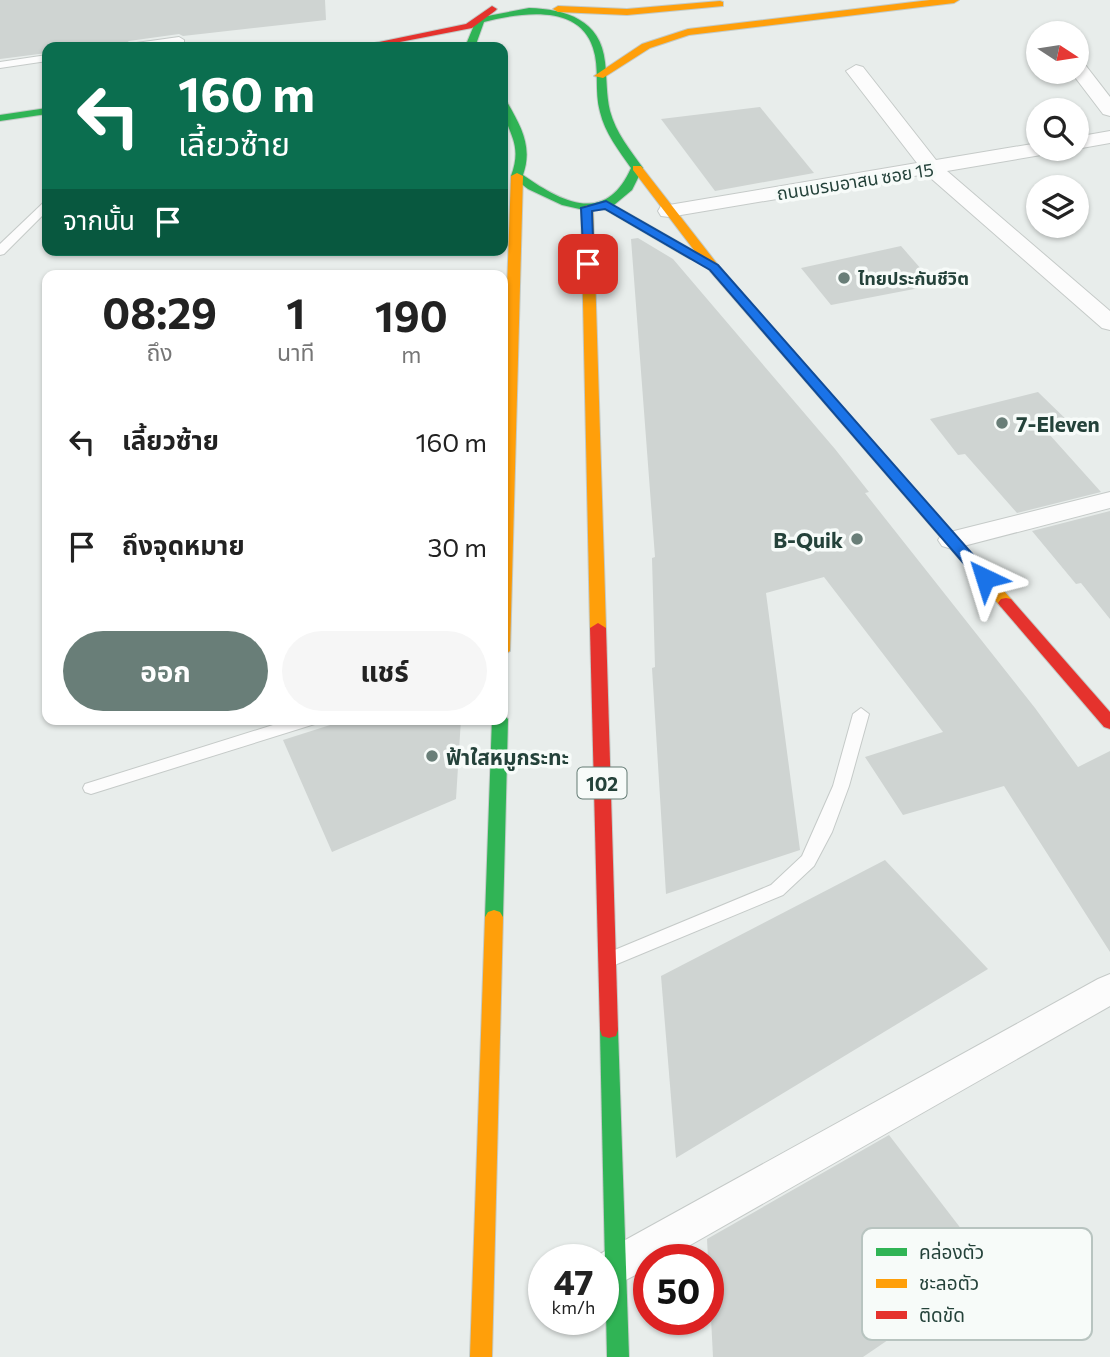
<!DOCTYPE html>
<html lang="th">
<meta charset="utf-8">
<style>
:root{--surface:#fff;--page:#f6f6f6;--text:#222;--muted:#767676;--accent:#697e78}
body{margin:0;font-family:Commissioner,"Noto Sans Thai",sans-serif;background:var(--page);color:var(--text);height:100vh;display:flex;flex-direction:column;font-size:26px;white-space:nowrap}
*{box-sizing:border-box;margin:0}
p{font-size:23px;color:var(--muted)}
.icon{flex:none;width:38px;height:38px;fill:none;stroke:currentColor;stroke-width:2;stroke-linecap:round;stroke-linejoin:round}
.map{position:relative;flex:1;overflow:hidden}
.panel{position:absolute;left:42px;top:270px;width:466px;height:455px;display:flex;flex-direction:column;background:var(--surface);border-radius:14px;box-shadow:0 2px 5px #0004}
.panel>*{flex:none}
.guide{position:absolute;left:42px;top:42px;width:466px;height:214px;border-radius:14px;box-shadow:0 2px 5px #0004;background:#0b6e4f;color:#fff;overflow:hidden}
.needle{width:46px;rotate:102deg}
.buttons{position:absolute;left:1026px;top:21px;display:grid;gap:14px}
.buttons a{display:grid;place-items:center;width:63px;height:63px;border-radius:50%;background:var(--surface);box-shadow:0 2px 5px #0004;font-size:35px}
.speed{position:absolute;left:528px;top:1244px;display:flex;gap:14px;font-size:35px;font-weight:700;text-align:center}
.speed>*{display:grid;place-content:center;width:91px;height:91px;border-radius:50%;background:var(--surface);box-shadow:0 2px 5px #0004;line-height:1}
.speed small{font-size:18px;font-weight:400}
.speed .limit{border:10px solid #d22;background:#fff;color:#111}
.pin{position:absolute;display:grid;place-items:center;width:60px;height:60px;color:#fff;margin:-30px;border-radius:14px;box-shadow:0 4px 10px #0006}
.me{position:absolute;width:77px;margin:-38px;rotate:319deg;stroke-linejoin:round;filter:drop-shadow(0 0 5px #0008)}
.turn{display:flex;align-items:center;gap:24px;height:147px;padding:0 21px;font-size:32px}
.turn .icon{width:91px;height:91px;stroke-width:2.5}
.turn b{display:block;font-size:49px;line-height:60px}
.then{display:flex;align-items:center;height:66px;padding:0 21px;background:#0003;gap:14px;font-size:26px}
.eta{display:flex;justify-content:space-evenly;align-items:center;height:119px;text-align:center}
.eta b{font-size:42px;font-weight:700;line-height:49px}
.cta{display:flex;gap:14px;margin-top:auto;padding:14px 21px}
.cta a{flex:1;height:80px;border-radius:42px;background:var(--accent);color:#fff;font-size:28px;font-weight:700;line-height:80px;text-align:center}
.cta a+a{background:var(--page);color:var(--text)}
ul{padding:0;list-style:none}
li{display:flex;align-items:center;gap:21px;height:105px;padding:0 21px}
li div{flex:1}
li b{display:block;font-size:26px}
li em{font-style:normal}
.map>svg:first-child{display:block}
</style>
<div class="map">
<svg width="1110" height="1357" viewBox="0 0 1110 1357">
<rect width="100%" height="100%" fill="#e8edeb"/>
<g fill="#cfd4d2">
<path d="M0 0H325L326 20 183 36 179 34 129 41 122 46 109 47H47V53L0 59Z"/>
<path d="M760 107 814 173 715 191 661 119Z"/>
<path d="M638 238 673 259 835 449 869 492 865 493 1035 708 1078 767 1110 751V952L1004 786 903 815 865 757 943 732 824 577 766 593 800 850 666 894 652 668 655 667 652 558 655 557 631 239Z"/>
<path d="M901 246 935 285 831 305 801 268Z"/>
<path d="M1038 392 1075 428 1049 434 1101 492 1017 513 965 454 958 455 930 419Z"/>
<path d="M1110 511V619L1081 583 1076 584 1032 531Z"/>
<path d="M349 719H461L456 799 332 852 283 740Z"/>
<path d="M885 860 988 969 676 1158 661 976Z"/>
<path d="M889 1135 992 1269 863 1357H713L707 1239Z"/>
</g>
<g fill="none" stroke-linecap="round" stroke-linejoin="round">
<g stroke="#c5cac8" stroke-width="2">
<g id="lane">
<path d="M179 37 184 40V47H174V44L124 47 129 44Z"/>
<path d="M47 55V61L0 68V62Z"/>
<path d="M47 202V211L4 254 0 255V244L43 203Z"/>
<path d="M861 708 869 714 849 786 832 832 814 866 783 895 617 964 611 967 605 964 602 959 605 954 771 885 802 856 833 786 853 714Z"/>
<path d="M292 719H320L318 723 91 794 85 792 83 788 85 784Z"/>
</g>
</g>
<g stroke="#c5cac8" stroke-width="2">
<g id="street">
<path d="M1076 60 1083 62 1110 97V116L1103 114 1071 72H1076Z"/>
<path d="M856 65 863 67 936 160 1038 143V149H1051L1048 153 1041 155 947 171 1110 311V330L1102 328 926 174 669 217 661 216 658 211 661 206 669 205 917 163 846 71Z"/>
<path d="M1110 131V143L1076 149H1074L1076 137Z"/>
<path d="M1110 492V508L952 549 942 546 938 540 942 534Z"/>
<path d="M1110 974V1006L664 1260H649V1268L614 1286 604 1282V1260H597L600 1254 1098 979Z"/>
</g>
</g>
<g stroke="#c3cbc8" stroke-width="2">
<g id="fast">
<path d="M529 8C566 9 601 20 605 62 607 78 606 95 610 111 616 133 630 150 643 168L632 190 614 205 698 253V259H690L604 209 584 210 562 205 528 189 511 176C525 139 502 130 502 99L507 102C521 126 533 147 523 175 563 203 606 225 631 168 619 151 605 133 600 112 594 91 600 68 593 48 579 3 519 13 484 22L475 47H465L477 18Z"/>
<path d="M47 108V114L0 121V115Z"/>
<path d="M502 714 508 719 503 917 500 922 494 924 488 922 485 917 492 719H502Z"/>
<path d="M609 1022 616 1024 618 1030 629 1357H607L600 1030 602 1024Z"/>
</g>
</g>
<g stroke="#c3cbc8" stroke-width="2">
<g id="slow">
<path d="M930 0H959L954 3 689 35 650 48 603 78 594 76 642 44 688 29Z"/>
<path d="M720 1 723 2V6L627 15 558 12 553 9 558 6 627 9Z"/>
<path d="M633 166H641L718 265 1011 599 1014 603 1011 607H1001L710 271 633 170Z"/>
<path d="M517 173 523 176 510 651 502 656V430L511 176Z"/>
<path d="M587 205 593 208 606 628 598 633 590 628 581 208Z"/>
<path d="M494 910 500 912 503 917 492 1357H470L485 917 488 912Z"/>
</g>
</g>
<g stroke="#c3cbc8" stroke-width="2">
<g id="jam">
<path d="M492 6 497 9 495 11 472 28 374 47H355L466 24Z"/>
<path d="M1006 598 1011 599 1110 712V729L1104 727 1001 607 998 603 1001 599Z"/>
<path d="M598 623 606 628 618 1030 616 1036 609 1038 602 1036 600 1030 590 628Z"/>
</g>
</g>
<use href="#lane" fill="#fcfcfc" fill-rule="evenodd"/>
<use href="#street" fill="#fcfcfc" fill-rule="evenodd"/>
<use href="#fast" fill="#30b455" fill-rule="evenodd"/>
<use href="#slow" fill="#ff9f0a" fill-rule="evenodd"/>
<use href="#jam" fill="#e5322d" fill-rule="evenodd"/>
</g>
<path fill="#1a73e8" stroke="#114b97" stroke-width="2" d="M606 201 718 265 990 574 992 578 990 581H979L710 270 605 209 592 211 594 264 584 266 581 208Z"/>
<g fill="#697e78" stroke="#f7fbf9" stroke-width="2.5">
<circle cx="844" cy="278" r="7"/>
<circle cx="1002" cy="423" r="7"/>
<circle cx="857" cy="539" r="7"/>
<circle cx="432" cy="756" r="7"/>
</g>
<g text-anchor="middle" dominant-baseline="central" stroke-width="7" stroke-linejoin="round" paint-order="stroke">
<g font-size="18" fill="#24423a" stroke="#f7fbf9">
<text transform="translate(855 181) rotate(-9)">ถนนบรมอาสน ซอย 15</text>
</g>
<g font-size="18" font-weight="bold" fill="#24423a" stroke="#f7fbf9" text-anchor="start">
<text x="858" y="278">ไทยประกันชีวิต</text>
</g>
<rect fill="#f7fbf9" stroke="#637a73" stroke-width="2" x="577.5" y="767.5" width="49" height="31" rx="5"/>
<g font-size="19" font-weight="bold" fill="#24423a">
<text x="602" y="783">102</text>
</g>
<g font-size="21" font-weight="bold" fill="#24423a" stroke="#f7fbf9" text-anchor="start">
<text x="1016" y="423">7-Eleven</text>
<text x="843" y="539" text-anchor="end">B-Quik</text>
<text x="446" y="756">ฟ้าใสหมูกระทะ</text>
</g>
</g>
<rect x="862" y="1228" width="230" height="112" rx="10" fill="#f7fbf9" stroke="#b8c4c0" stroke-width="2"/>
<rect x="876" y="1248" width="31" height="8" fill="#30b455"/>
<rect x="876" y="1279" width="31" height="9" fill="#ff9f0a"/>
<rect x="876" y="1311" width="31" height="8" fill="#e5322d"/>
<g font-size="19" fill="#24423a">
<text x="919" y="1259">คล่องตัว</text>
<text x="919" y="1290">ชะลอตัว</text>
<text x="919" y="1322">ติดขัด</text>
</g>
</svg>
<div class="buttons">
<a><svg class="needle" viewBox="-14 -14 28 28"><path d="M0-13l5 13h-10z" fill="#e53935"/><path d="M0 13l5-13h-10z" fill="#767676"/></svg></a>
<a><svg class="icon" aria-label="search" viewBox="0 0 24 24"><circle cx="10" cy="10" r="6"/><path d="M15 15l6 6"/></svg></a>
<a><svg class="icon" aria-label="layers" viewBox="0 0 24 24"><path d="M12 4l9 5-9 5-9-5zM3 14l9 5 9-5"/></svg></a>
</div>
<div class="speed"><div>47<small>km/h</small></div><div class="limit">50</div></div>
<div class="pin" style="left:588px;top:264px;background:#d93025"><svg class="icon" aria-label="arrive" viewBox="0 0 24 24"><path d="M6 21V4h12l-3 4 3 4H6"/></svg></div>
<svg class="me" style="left:985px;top:578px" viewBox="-20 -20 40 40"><path d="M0-17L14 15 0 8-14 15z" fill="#1a73e8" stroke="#fff" stroke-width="4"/></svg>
<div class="guide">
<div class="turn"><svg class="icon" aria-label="left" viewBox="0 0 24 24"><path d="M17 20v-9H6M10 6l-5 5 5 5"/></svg><div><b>160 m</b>เลี้ยวซ้าย</div></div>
<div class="then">จากนั้น<svg class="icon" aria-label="arrive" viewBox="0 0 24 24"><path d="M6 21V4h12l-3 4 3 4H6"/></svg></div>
</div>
<section class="panel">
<div class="eta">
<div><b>08:29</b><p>ถึง</p></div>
<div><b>1</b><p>นาที</p></div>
<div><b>190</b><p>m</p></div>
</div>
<ul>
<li><svg class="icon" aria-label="left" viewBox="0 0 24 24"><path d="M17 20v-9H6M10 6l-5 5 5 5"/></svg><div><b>เลี้ยวซ้าย</b></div><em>160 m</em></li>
<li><svg class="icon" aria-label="arrive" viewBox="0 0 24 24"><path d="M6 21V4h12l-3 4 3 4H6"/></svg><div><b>ถึงจุดหมาย</b></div><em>30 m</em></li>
</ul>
<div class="cta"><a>ออก</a><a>แชร์</a></div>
</section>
</div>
